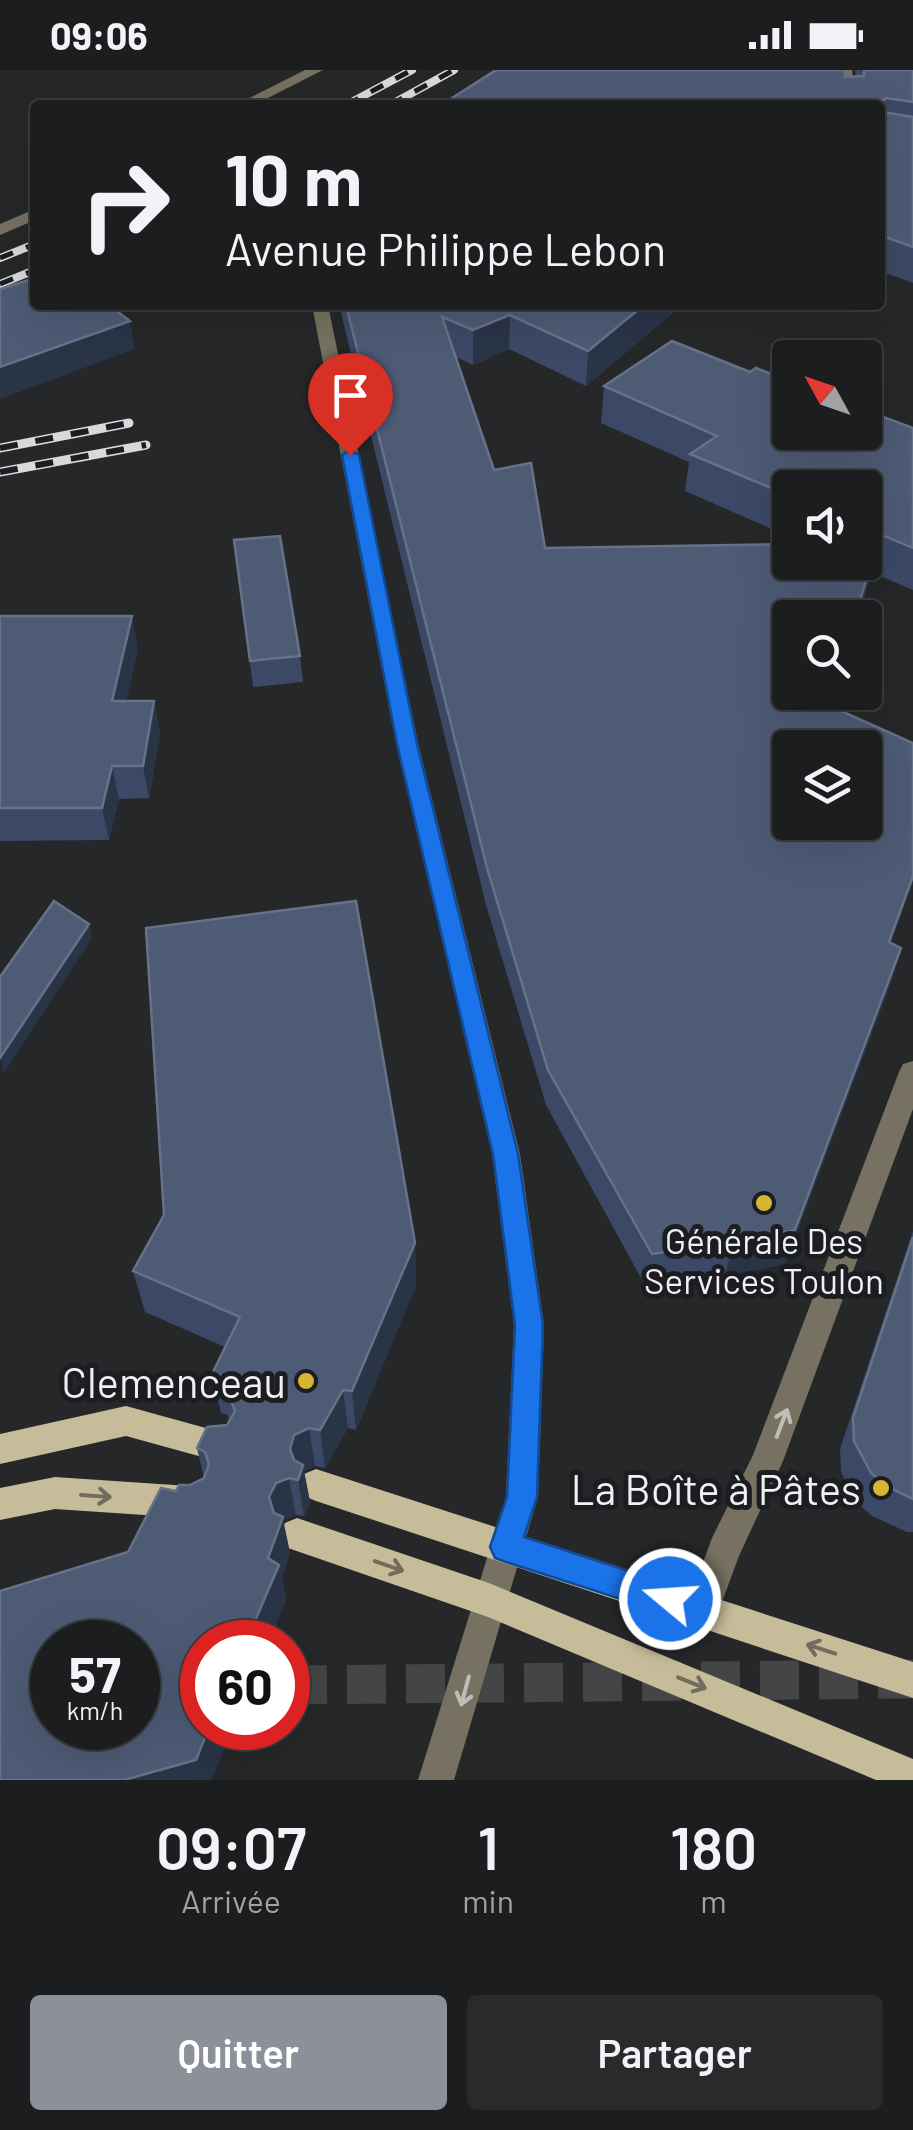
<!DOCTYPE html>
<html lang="fr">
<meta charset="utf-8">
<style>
:root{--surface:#1c1d1f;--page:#292a2c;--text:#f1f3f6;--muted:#a0a2a4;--line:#3a3b3d;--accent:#8c9099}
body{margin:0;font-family:Barlow,sans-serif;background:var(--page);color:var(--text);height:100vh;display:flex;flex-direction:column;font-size:38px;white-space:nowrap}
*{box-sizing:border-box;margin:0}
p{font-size:32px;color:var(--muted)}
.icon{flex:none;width:55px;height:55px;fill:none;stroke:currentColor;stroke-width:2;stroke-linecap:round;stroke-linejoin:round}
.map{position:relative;height:1710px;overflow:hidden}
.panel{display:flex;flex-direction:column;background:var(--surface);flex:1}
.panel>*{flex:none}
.top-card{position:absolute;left:30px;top:30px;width:855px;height:210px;border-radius:10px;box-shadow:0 10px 40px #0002,0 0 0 2px var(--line);background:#1c1d1f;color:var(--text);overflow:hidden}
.needle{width:65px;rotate:310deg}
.buttons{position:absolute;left:772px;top:270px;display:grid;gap:20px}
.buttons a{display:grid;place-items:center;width:110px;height:110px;border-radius:10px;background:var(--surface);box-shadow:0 10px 40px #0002,0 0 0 2px var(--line);font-size:50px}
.speed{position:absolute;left:30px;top:1550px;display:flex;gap:20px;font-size:50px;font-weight:700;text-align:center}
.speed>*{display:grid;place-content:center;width:130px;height:130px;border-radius:50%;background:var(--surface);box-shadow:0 10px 40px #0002,0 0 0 2px var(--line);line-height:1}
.speed small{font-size:25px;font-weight:400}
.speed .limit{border:15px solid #d22;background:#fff;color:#111}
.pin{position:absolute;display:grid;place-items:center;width:85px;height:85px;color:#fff;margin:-102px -42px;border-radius:50% 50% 50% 0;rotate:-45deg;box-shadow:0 0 10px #0007}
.pin .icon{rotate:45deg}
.me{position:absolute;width:110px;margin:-55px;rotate:288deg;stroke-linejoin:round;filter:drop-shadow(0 0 8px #0008)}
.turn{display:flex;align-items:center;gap:35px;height:210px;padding:0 30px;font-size:45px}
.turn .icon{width:130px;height:130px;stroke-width:2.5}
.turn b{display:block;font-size:70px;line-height:85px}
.eta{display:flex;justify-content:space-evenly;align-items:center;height:170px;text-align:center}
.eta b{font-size:60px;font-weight:600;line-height:70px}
.button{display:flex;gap:20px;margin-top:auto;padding:20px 30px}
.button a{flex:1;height:115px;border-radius:10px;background:var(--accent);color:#fff;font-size:40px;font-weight:600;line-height:115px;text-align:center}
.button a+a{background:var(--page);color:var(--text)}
.status{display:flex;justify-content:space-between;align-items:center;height:70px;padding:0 50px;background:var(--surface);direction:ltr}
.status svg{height:28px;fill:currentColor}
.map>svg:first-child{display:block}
</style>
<div class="status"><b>09:06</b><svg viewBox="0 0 49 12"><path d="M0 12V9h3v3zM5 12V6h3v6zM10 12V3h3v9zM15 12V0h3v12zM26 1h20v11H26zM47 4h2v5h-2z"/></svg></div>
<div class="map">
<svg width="913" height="1710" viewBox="0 0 913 1710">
<rect width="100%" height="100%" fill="#252729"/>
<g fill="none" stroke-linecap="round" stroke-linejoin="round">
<path stroke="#434547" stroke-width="39" stroke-dasharray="39 20" stroke-linecap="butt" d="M288 1615 913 1609"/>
<g fill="#767160" fill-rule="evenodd">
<path d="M305 0H323L254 35H236Z"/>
<path d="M838 0H852L856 35H842Z"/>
<path d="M35 139V150L0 165V154Z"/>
<path d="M312 235H328L418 673 520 1084 544 1255 538 1427 454 1710H418L506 1427 514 1255 492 1084 396 673Z"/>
<path d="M913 991V1039L783 1391 739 1486 715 1551 703 1556 691 1551 686 1539 712 1468 753 1385 899 1002 903 994Z"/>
</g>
<g fill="#c7bc99" fill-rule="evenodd">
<path d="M126 1336 224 1363 235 1367 240 1378 235 1389 224 1393 126 1366 0 1394V1364Z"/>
<path d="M316 1399 913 1592V1628L316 1431 304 1426 300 1415 304 1404Z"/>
<path d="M55 1407 189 1416 201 1421 205 1432 201 1443 189 1448 55 1439 0 1450V1418Z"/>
<path d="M297 1448 489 1513 913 1689V1710H876L488 1547 285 1477 280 1465 285 1453Z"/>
</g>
<g stroke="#d8d9db" stroke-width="8">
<g id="rail-far1">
<path d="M346 35 412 0"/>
<path d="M390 35 454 0"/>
<path d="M0 188 35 174"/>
<path d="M0 214 35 200"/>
</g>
</g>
<g stroke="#d8d9db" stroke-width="9">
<g id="rail">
<path d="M0 378 129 353"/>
<path d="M0 402 146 375"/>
</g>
</g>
<use href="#rail-far1" stroke="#1c1d20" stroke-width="5" stroke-dasharray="14" stroke-linecap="butt"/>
<use href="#rail" stroke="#1c1d20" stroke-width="6" stroke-dasharray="18" stroke-linecap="butt"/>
</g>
<g fill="#3b4966">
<path d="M855 0H913V213L880 201V35L845 7 856 6Z"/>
<path d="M339 235H682L586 316 509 279 473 295 456 287 494 400 545 478 865 492V418H790V467L685 421 689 392 601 353 604 316 750 302 913 358V520L871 502 858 548H790V622H836L832 637 891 873 901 878 890 915 785 1194 725 1206 646 1217 546 1035 486 835Z"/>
<path d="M234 470 300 586 303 612 253 617Z"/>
<path d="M0 546 138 578 126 631H154L160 664 149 728 119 729 109 770 0 771Z"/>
<path d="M913 1161V1462H907L872 1446 857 1433 841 1402 840 1379Z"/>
<path d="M415 1173 416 1215 356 1360 348 1358 325 1398 315 1396 304 1401 310 1432 304 1446 296 1445 283 1450 290 1483 282 1507 286 1530 211 1710H0L128 1482 176 1421 204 1408 197 1378 227 1355 229 1351 228 1345 221 1343 212 1304 225 1277 145 1242 133 1201Z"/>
</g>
<g fill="#2a3447">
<path d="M644 235H682L586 316 588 281Z"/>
<path d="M510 245 509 279 473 295V260Z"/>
<path d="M130 251 135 279 0 329V297Z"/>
<path d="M877 473 858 548H855Z"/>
<path d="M132 546 138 578 119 664 112 631Z"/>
<path d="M154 631 160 664 149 728 143 696Z"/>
<path d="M112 696 119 729 109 770 102 738Z"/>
<path d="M913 806V813L878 908 889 872Z"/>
<path d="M89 854 92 868 4 1003 0 988Z"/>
<path d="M901 878 890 915 785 1194 725 1206 733 1172Z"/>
<path d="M415 1173 416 1215 356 1360 352 1321Z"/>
<path d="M343 1320 348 1358 325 1398 320 1360Z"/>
<path d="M309 1358 315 1396 304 1401 310 1432 304 1446 298 1410 290 1379 294 1365Z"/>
<path d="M289 1408 296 1445 283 1450 290 1483 282 1507 286 1530 268 1572H246L269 1427 276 1413Z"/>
<path d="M209 1658H233L211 1710H124Z"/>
</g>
<g fill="#4e5b75" stroke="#677288" stroke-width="2.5" fill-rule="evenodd">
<path d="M496 0H844L845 7 864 6V0H913V32L886 28 882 31 883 42 913 47V177L880 165V35H441Z"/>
<path d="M35 208V235H109L130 251 0 297V219Z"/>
<path d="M346 235H644L588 281 510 245 473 260 442 247 494 400 531 393 545 478 790 474V492H865V473H877L855 548H790V622H833L830 636 913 673V806L889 872 901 878 795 1160 733 1172 652 1184 548 1000 487 798ZM790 678H865V752H790Z"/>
<path d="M672 271 750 302 756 298 790 311V362H865V340L913 358V478L865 458V418H790V426L690 384 717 366 604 316Z"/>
<path d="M280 466 300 586 250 591 234 470Z"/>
<path d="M0 546H132L112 631H154L143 696H112L102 738H0Z"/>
<path d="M54 831 89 854 0 988V907Z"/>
<path d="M356 831 415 1173 352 1321 343 1320 320 1360 309 1358 294 1365 290 1379 294 1390 303 1395 298 1410 289 1408 276 1413 269 1427 274 1443 283 1447 268 1488 279 1495 246 1572H202V1658H209L196 1690 124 1710H0V1521L128 1482 161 1418 176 1421 179 1415H190L204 1408 209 1394 205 1382 197 1378 207 1357 227 1355 235 1341 230 1327 223 1323 229 1309 212 1304 240 1247 133 1201 164 1145 146 858ZM52 1572H138V1658H52Z"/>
<path d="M913 1167V1429L886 1416 871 1403 854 1371 853 1348Z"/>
</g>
<defs><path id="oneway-shaft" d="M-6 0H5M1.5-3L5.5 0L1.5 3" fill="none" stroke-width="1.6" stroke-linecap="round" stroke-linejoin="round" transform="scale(2.5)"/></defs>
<g stroke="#bfbdb8">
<use href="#oneway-shaft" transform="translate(782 1353) rotate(-69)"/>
<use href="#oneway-shaft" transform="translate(465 1621) rotate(105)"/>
</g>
<g stroke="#726c5c">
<use href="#oneway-shaft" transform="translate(96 1426) rotate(4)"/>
<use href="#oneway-shaft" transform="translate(389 1496) rotate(19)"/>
<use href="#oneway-shaft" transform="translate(821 1579) rotate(-162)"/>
<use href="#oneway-shaft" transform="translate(692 1613) rotate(22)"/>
</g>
<path fill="#1a73e8" stroke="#114b97" stroke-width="2.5" d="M350 380 359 385 417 674 518 1084 543 1255 537 1427 524 1467 681 1518 686 1529 681 1540 670 1545 506 1492 495 1488 490 1477 507 1427 515 1255 493 1084 397 674 342 385Z"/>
<g fill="#d8b434" stroke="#1c1d20" stroke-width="4">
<circle cx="764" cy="1133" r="10"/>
<circle cx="306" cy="1311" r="10"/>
<circle cx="881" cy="1418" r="10"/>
</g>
<g text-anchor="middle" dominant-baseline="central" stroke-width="10" stroke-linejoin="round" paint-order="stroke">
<g font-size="35" fill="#eff0f2" stroke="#1c1d20">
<text x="764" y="1170">Générale Des<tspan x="764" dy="40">Services Toulon</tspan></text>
</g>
<g font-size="42" fill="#eff0f2" stroke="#1c1d20" text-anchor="end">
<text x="286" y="1311">Clemenceau</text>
<text x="861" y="1418">La Boîte à Pâtes</text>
</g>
</g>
</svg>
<div class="buttons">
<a><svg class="needle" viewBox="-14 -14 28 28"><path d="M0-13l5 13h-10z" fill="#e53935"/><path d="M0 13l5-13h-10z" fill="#a0a2a4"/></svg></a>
<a><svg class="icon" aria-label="sound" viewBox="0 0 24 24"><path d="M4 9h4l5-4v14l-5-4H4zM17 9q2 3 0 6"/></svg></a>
<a><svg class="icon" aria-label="search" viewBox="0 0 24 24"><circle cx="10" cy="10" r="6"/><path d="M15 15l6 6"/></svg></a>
<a><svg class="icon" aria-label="layers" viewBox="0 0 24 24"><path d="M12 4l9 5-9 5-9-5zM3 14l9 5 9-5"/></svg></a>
</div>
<div class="speed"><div>57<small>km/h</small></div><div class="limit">60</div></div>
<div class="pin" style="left:350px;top:385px;background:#d93025"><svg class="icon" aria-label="arrive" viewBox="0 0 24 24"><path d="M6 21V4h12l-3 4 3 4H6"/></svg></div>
<svg class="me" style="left:670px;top:1529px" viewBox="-20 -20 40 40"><circle r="17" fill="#1a73e8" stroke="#fff" stroke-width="3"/><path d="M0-11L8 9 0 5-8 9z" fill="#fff"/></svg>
<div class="top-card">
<div class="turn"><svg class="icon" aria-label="right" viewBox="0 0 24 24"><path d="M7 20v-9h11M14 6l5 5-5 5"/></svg><div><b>10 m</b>Avenue Philippe Lebon</div></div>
</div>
</div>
<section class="panel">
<div class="eta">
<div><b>09:07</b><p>Arrivée</p></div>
<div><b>1</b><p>min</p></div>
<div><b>180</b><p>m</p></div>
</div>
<div class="button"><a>Quitter</a><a>Partager</a></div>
</section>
